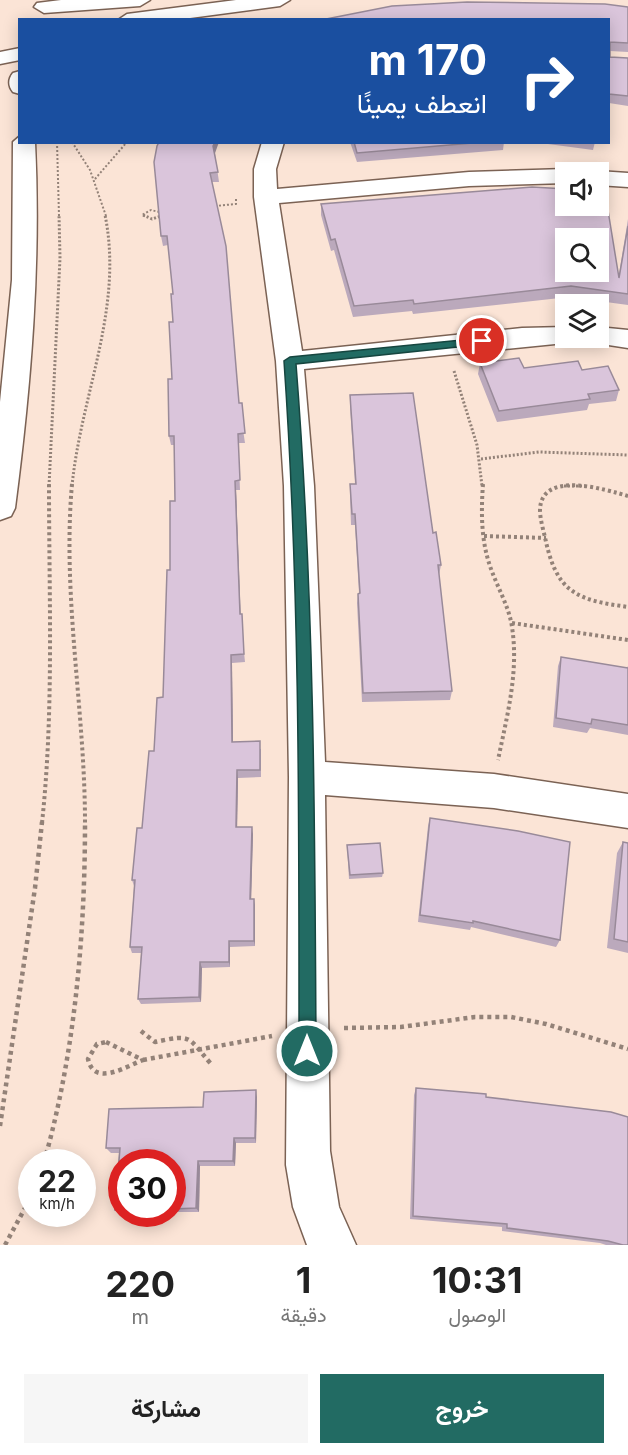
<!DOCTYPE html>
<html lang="ar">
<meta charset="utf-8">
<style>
:root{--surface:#fff;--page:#f6f6f6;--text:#222;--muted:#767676;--accent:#226b63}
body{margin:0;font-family:Inter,Vazirmatn,sans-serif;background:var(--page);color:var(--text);direction:rtl;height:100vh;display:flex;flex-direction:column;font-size:22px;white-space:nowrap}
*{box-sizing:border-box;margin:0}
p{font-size:20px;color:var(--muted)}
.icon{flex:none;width:33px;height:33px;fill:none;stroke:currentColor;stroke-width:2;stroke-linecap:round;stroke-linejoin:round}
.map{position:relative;height:1245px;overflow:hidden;direction:ltr}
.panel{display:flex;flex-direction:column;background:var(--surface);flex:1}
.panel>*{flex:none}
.banner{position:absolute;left:18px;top:18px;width:592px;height:126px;border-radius:0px;box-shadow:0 3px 15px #0003;direction:rtl;background:#1a4fa0;color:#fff;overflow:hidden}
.buttons{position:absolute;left:555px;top:162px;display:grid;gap:12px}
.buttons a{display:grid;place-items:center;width:54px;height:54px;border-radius:0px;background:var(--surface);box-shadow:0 3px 15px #0003;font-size:30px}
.speed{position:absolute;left:18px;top:1149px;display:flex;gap:12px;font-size:30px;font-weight:700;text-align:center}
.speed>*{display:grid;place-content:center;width:78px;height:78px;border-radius:50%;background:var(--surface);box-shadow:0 3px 15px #0003;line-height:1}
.speed small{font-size:15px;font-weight:400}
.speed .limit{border:9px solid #d22;background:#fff;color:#111}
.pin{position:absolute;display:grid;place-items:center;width:51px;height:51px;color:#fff;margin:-26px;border:3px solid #fff;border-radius:50%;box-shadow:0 2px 6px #0007}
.me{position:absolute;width:66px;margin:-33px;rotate:0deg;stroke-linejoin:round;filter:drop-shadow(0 0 4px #0008)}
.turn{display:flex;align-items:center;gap:21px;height:126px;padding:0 24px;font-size:27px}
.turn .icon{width:78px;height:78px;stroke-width:2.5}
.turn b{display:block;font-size:42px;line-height:51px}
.eta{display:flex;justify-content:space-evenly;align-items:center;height:102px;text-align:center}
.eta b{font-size:36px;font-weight:700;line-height:42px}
.cta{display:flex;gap:12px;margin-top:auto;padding:12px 24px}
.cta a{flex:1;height:69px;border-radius:0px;background:var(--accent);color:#fff;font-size:24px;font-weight:700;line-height:69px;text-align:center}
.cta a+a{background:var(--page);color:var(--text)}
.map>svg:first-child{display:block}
</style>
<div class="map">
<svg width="628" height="1245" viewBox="0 0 628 1245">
<rect width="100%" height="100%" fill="#fbe4d6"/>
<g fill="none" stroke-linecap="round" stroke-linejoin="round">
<g stroke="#7b6254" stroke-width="3">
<g id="minor">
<path d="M150 0 140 6 44 13 34 7 37 3 61 0Z"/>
<path d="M236 0H290L280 6 175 20H118L127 14Z"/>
<path d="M20 48V60L0 64V52Z"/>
<path d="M20 71V94L13 92C8 86 8 79 13 73Z"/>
<path d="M20 136V142H35C41 265 31 386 15 508L11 516 0 520V402L12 280 13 142Z"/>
<path d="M262 142H284L276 169 277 189 469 172 566 169 575 172H566V183L469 186 279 203 302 351 522 328 566 327V338H578L575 342 304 369 314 486 325 762 494 774 628 794V828L494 808 325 795 330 1151 339 1207 356 1245H307L293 1207 286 1165 289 777 284 486 276 361 254 197V169Z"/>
<path d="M598 171 628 173V187L598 185V172H592Z"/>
<path d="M598 327 628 330V348L589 342 586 338H598Z"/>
</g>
</g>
<g stroke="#938278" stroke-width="2" stroke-dasharray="2 2" stroke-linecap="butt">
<path d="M57 142 59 216"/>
<path d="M72 142 90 170 106 216"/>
<path d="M95 179 127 142"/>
<path d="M215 206 236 204V199"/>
<path d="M145 216 142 215 151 210 163 213"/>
<path d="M161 216 164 215"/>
</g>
<g stroke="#938278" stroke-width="3" stroke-dasharray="2 2" stroke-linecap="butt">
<path d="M143 215 152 219 164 215"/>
<path d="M454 371 477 445 482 486"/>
<path d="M481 459 539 452 628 455"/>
<path d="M49 486 60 258 59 215"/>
<path d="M72 486C81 394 124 308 105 215"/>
<path d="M564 486H585"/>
</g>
<g stroke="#938278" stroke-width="4" stroke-dasharray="3 3" stroke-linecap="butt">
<path d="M72 484C62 597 85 710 85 823"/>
<path d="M483 484C481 512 481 540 490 566 497 587 509 606 512 627 519 672 507 716 498 760"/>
<path d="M628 496C607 490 541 469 540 510 540 520 544 532 546 542 550 559 556 579 571 590 587 602 609 604 628 607"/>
<path d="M484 536 546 538"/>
<path d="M512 623 628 640"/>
<path d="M42 823C54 711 49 597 49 484"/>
</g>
<g stroke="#938278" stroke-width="4.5" stroke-dasharray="4 4" stroke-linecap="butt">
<path d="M344 1028 401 1027 475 1017H511L546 1024 628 1049"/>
<path d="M141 1031 155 1042C192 1034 187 1036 211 1064"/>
<path d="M106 1042 143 1060C125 1067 94 1087 88 1059L97 1044Z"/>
<path d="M143 1060 272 1036"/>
<path d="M0 1126 35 888 42 822"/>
<path d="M44 1162C75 1053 85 935 85 822"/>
<path d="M5 1245 32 1195"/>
</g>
<use href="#minor" fill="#fff" fill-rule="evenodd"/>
</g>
<g fill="#bba9bc">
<path d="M628 7V52L610 51V57L628 58V106L609 103V20Z"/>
<path d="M350 142H504L503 150 357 162Z"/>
<path d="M533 142H595L593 150Z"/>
<path d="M215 154 219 182H212L239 403 245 443H238L240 490H236L240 614 245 662 232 663 233 742 261 749V777L238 778 237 827 253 834 251 899 255 905V946L230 947V967L202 968 201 1002 141 1004 138 999 141 953H132L130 947 134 886 132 880 142 828 163 697 170 570 175 501 174 445H171L169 436 172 379 173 294 168 245 163 246 161 236Z"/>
<path d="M321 204 619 274 628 219V305L569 297 413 314 412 311 353 317 334 250 331 251 321 215Z"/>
<path d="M480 363 524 368 582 370 619 390 616 401 589 404 587 410 497 422 478 374Z"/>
<path d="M350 395 433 533 441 565 439 575 452 691 450 700 362 702 357 603 358 594 359 593 355 525H351L350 494V484H355L350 406Z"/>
<path d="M561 657 627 668 628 666V735L590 728 587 733 553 727 558 666Z"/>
<path d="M430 818 560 940 556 947 471 927 470 930 418 922 428 826Z"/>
<path d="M623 842 628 843V953L607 948 617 853Z"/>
<path d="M347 845 383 873 382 877 349 879Z"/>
<path d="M416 1088 486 1097 628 1245H606L600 1243 502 1231V1227L410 1219 414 1095Z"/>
<path d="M257 1097 256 1143H236L235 1166H200L199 1212H172V1162H122V1214H124H120L115 1210 119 1153H111L106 1148 203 1107Z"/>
</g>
<g fill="#998a99">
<path d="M215 142H219L214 156 213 146Z"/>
<path d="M235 481 236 490 241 623 240 614Z"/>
<path d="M231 655 232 663 233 749 232 742Z"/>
<path d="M237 770 238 778 237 834 236 827Z"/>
<path d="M252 827 253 834 251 905 250 899Z"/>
<path d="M254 899 255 905V946L254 941Z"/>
<path d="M229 941 230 947V967L229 962Z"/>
<path d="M200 962 202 968 201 1002 199 997Z"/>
<path d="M256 1090 257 1097 256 1143 255 1138Z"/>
<path d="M234 1138 236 1143 235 1166 233 1161Z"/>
<path d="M198 1161 200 1166 199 1212 196 1208Z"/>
</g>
<g fill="#dac5db" stroke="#998a99" stroke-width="1.5" fill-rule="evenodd">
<path d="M467 2 605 4 628 7V43L610 42V57L628 58V96L609 94V20H321L392 6Z"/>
<path d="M159 142H215L213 146 218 172 210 173 226 246 239 403H242L245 433 238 434 240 480 235 481 240 614H242L244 654 231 655 232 742 260 741V770H237L236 827H252L250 899H254V941H229V962H200L199 997 138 999 142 947H130L135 880H132L137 828H142L149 751H154L157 698 163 697 167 570H170V501H175L174 436H169L168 379H172L169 322H173L171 294H173L167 236H161L154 162 157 146Z"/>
<path d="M354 142H484L357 153Z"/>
<path d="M532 187 566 189V206H598V192H605L619 278 628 226V294L571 286 414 304 413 300 354 306 335 239 331 240 321 204ZM566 238H598V272H566Z"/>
<path d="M519 358 524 368 578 361 582 370 608 366 619 390 588 394 590 399 499 411 480 363Z"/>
<path d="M413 393 433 533 436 532 441 565H438L452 691 363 693 358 594 360 593 355 514H352L350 484H356L350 395Z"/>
<path d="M561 657 628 668V725L592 719 591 724 556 718Z"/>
<path d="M430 818 518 831 570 842 560 940 473 921V923L420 915Z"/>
<path d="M623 842 628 843V942L614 939Z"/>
<path d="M380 843 383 873 350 875 347 845Z"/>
<path d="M416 1088 486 1094V1097L611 1112 628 1117V1245H623L608 1241 507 1228V1224L413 1216Z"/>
<path d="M256 1090 255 1138H234L233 1161H198L196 1208 172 1209V1162H122V1210H115L120 1148H106L109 1109 203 1107 204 1092Z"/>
</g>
<path fill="#226b63" stroke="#164640" stroke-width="1.5" d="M482 338 488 341 486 344 296 364C314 593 315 822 316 1051L314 1057 307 1060 301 1057 299 1051C299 821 300 591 284 361L290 357Z"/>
</svg>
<div class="buttons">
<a><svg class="icon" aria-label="sound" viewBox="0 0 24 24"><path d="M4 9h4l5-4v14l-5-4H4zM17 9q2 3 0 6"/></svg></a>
<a><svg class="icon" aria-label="search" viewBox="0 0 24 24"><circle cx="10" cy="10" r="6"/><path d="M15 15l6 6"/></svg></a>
<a><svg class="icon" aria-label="layers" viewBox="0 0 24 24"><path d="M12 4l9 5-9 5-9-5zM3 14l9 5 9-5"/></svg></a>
</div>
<div class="speed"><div>22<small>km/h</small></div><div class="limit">30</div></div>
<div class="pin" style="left:482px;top:341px;background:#d93025"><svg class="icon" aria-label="arrive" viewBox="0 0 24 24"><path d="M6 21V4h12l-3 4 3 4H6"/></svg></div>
<svg class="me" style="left:307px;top:1051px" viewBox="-20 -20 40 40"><circle r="17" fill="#226b63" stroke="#fff" stroke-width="3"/><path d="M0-11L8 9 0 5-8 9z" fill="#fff"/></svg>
<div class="banner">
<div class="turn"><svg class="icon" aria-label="right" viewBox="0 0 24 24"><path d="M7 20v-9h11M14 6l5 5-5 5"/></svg><div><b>170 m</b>انعطف يمينًا</div></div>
</div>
</div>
<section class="panel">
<div class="eta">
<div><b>10:31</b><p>الوصول</p></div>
<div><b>1</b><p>دقيقة</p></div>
<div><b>220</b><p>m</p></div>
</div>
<div class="cta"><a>خروج</a><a>مشاركة</a></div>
</section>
